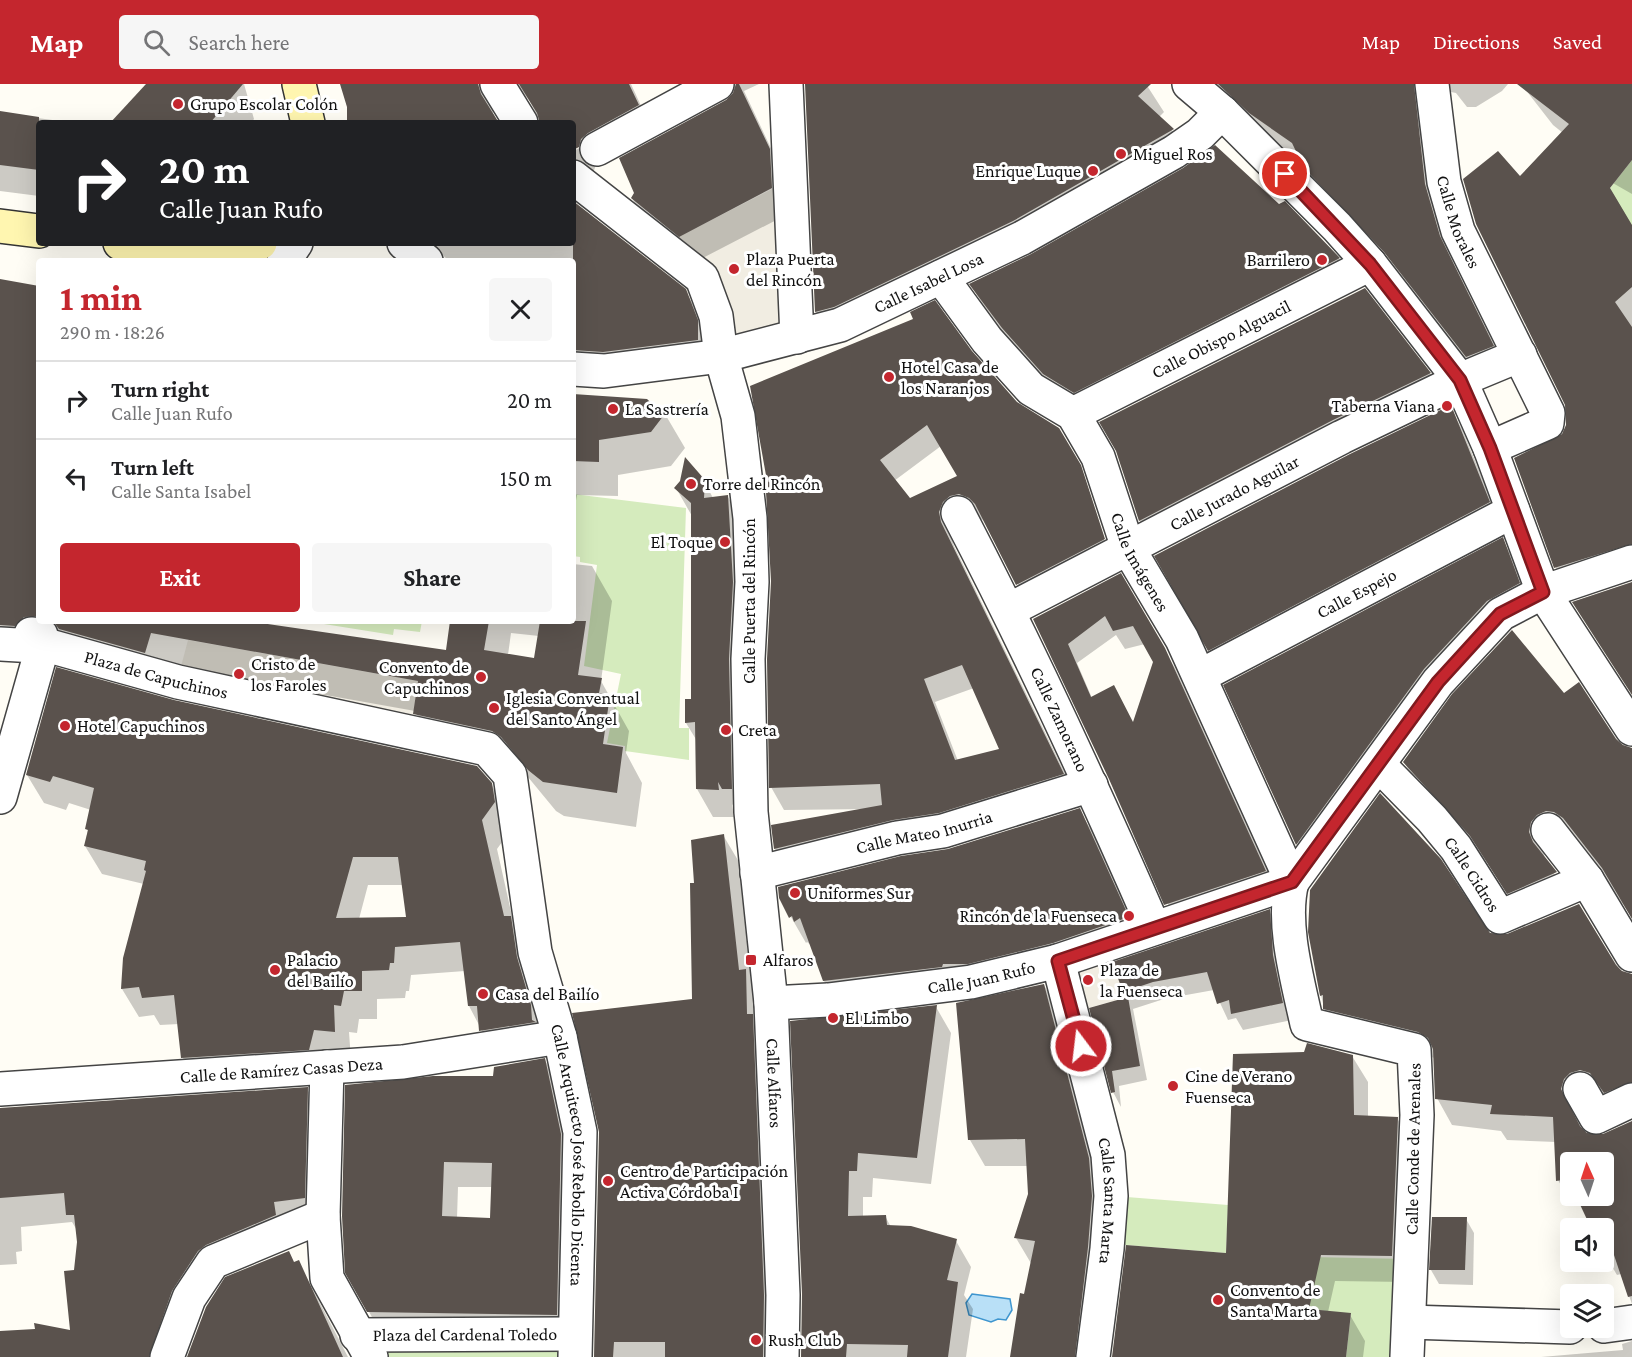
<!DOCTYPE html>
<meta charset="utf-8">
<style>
:root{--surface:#fff;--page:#f6f6f6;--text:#202124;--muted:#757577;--line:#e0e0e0;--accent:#c4262e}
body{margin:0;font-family:"Crimson Pro",serif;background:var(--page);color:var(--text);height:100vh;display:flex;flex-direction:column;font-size:22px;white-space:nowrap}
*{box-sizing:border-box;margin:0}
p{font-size:20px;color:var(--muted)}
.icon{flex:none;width:33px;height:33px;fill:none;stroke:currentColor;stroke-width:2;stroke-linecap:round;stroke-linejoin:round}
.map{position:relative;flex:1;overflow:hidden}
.panel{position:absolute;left:36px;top:174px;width:540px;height:366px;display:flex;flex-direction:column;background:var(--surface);border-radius:6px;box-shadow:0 6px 24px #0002}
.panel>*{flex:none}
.top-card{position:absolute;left:36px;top:36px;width:540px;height:126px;border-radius:6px;box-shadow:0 6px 24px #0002;background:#202124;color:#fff;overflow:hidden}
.needle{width:39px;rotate:357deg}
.controls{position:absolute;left:1560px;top:1068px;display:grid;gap:12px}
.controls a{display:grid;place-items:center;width:54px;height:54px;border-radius:6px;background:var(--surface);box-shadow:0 6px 24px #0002;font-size:30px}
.pin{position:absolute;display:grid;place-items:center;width:51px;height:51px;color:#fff;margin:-26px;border:3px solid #fff;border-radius:50%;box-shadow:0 2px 6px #0007}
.me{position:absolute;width:66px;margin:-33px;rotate:345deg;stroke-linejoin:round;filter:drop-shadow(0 0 4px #0008)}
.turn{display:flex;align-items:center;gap:21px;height:126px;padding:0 24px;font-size:27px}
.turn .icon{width:78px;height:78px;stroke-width:2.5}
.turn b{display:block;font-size:42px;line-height:51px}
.round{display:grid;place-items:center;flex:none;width:63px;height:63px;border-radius:6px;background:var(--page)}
.headline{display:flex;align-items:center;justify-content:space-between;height:102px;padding:0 24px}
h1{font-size:36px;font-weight:700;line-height:45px;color:var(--accent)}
.button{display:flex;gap:12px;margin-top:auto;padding:12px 24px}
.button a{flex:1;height:69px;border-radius:6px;background:var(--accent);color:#fff;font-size:24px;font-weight:700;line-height:69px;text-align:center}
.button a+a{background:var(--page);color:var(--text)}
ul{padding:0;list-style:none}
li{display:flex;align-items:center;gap:18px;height:78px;padding:0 24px;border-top:2px solid var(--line)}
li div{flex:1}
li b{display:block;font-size:22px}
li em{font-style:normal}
header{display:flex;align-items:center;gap:36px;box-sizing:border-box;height:84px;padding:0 30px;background:var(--accent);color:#fff}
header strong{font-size:28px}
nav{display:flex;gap:33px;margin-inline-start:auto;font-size:21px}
.search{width:420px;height:54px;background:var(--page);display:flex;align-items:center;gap:15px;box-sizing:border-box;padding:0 21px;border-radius:6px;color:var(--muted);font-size:22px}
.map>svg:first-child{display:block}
</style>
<header>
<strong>Map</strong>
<div class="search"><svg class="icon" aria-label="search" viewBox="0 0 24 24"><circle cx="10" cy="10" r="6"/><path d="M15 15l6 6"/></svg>Search here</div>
<nav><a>Map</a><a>Directions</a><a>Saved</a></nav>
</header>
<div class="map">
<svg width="1632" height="1273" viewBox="0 0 1632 1273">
<rect width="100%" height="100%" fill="#fffdf5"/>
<g fill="#d5ebbd">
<path d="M1632 76V151L1610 104Z"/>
<path d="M573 410 686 424 679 644H689V676L625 667V662L607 659 621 590 584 582 597 481 580 478V473L573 472Z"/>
<path d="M305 537H422L420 548 394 545 393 551Z"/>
<path d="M1114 1112 1228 1121 1226 1169 1113 1160Z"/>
<path d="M1310 1173 1408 1175 1399 1273H1346L1351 1230 1309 1225Z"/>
<path d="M377 1259 564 1266V1273H387Z"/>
</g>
<g fill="#f1ede2">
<path d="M778 102 803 240 721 272 685 204 666 182 663 188 652 178 668 158Z"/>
<path d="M188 556 418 597 413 633 179 590Z"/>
<path d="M1108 863 1125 914 1066 930 1054 887Z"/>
</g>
<path fill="#b9e0f7" stroke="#3f96cf" stroke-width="1.5" d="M972 1210 1010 1215 1012 1226 1006 1236 998 1235 991 1238 969 1231 966 1219Z"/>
<g fill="#0003" fill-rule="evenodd">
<path d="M148 0H244L254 35 251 39H112Z"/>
<path d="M341 0H631L653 48 596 81 593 89 573 99V67L586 61 585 59 573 64V39H541L529 16 522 9 495 18 493 29 498 39H352Z"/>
<path d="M679 0H759L744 7 784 92 786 131 695 178 647 141 632 114 735 8 694 26Z"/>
<path d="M806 0H1146L1164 28 1159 33 1172 46 1187 72 831 254 816 228Z"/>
<path d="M1188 0H1508L1502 7 1476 23H1467L1456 9 1446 7 1440 128 1454 180 1508 288 1482 299 1321 110 1306 83Z"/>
<path d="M1521 0H1632V110L1604 94 1632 142V489L1571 510 1556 484 1516 375 1563 352 1567 341 1566 321 1520 94 1563 49 1553 41Z"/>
<path d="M0 29 75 39H39V112L0 107Z"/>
<path d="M573 117 685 206 700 233 712 264 573 297V177H449L430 159H573Z"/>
<path d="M1284 119 1339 175 1354 202 1060 318 1019 272 987 228 971 201Z"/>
<path d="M0 196 39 204V537H241L448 567 452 537H573V480L592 482 612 517 601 597 629 647 626 669 642 699 636 743 564 732 556 727 523 687 435 664 415 627 0 553ZM511 549 539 552 536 575 508 571Z"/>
<path d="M1364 206 1430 290 1441 310 1152 457 1140 437 1117 366Z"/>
<path d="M971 268 1016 319 1079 381 1106 462H1109L1087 394 1093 405 1117 478 1030 523 983 436 973 432 951 451 954 462 1076 712 788 787 775 765 773 742 871 725 784 726 771 703 772 497ZM941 362 959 392 909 416 894 397ZM974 604 1001 666 958 677 935 618Z"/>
<path d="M573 312 665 330 685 364 671 382 618 391V412L577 411 573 433Z"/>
<path d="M1450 323 1462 345 1501 440 1221 587 1156 472Z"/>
<path d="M704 397 713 414 728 413 744 441 740 733 732 720 734 733H713L697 705V657L686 639V616H693L692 432 676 404Z"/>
<path d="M1502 455 1515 478 1531 522 1500 539 1309 782 1297 760 1225 602Z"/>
<path d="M1120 491 1175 584 1276 806 1177 839 1034 536ZM1116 551 1125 565 1145 560 1155 578 1134 641 1092 614 1077 579Z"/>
<path d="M1579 600 1622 663 1632 665V833L1579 760 1545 765 1544 774 1571 815 1524 835 1487 778 1420 705 1404 678 1564 611Z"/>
<path d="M27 691 491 700 508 729 510 747 497 765 514 841 526 862 547 951 497 975 469 922 465 887 411 891 409 907H406L405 914 377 915V935H359L357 949 349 948 351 976 199 1002 183 974 179 940 160 941 154 931 139 933 122 905 144 800 102 790 85 762 91 726 69 719 66 726 44 719ZM368 801H403L408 834 359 835Z"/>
<path d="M1079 726 1095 752 1143 860 839 923 824 897 812 862 807 858 806 859 780 814 949 766Z"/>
<path d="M723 751 739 778 751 897 760 913 778 1273H595L693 916 696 800Z"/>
<path d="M1579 822 1621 888 1632 891V1028L1579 1022 1576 1033 1583 1048 1596 1053 1632 1038V1220L1621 1190 1617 1191 1604 1169V1144H1592L1582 1121 1573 1122 1558 1096 1556 1058 1507 1056 1501 1047 1452 1041 1437 1014 1435 974 1340 951 1324 924 1321 911 1489 850 1508 852ZM1570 1078H1604V1112H1570Z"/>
<path d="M1269 827 1279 844 1292 936 1243 946 1236 934 1228 936 1214 906 1164 915 1133 925 1147 996 1119 1002 1121 1023 1113 1008 1091 925 1129 914 1125 907Z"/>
<path d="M1044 901 1059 928 1104 1102 1092 1273H1012L1032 1181 1016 1154 1030 1110 1028 1082H985L970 1056 958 920Z"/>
<path d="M936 923 951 949 931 1100 873 1094 872 1113H863V1133L885 1132 891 1143 956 1157 971 1183 964 1211 973 1225 966 1273H802L803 1210 792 938Z"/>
<path d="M1352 972 1368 998V1033L1397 1034 1412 1061 1407 1198 1335 1197 1328 1228 1350 1231 1365 1257 1363 1273H1113L1227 1171Z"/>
<path d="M545 976 559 1001 575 1076 571 1256 383 1253 347 1188 495 994ZM458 1103H492V1135L457 1134Z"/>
<path d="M307 1005 324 1034 321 1144 223 1190 214 1197 174 1273H0V1249L72 1248 78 1148 72 1138 21 1143 22 1167 16 1168 17 1180 0 1181V1025Z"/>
<path d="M1466 1135 1474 1149 1473 1201 1439 1200 1431 1186Z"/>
<path d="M298 1177 348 1273H189L294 1179Z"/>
<path d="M1632 1257V1273H1541L1623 1266 1622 1260Z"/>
</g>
<g fill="#5a524d" fill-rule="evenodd">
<path d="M146 0H243L210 39H110Z"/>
<path d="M340 0H478L481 10 499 39H347V23Z"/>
<path d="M519 0H629L639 21 588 49 581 55 579 63 573 66V39H540L537 29Z"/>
<path d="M736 0H739L770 65 772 104 679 153 631 114 634 109 619 74 726 16 733 9Z"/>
<path d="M805 0H1151L1138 12 1174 45 1013 137 834 223 815 228Z"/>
<path d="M1218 0H1414L1425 100 1440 152 1494 262 1466 273 1384 168 1304 84 1292 59 1249 29Z"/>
<path d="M1517 0H1632V76L1610 104 1632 141V203L1615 218 1632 243V460L1554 484 1514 374 1562 350 1566 341 1565 321 1476 140 1463 95 1498 67 1520 92 1569 40Z"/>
<path d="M0 27 39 33V86L0 81Z"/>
<path d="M1215 61 1279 120 1285 117 1340 174 1074 309 1043 290 1002 244 969 200 1031 170 1183 84Z"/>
<path d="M573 117 686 205 698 236V256L603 268 573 266Z"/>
<path d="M0 195 39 202V532L24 533 15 542 0 541Z"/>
<path d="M1365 204 1431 289 1333 336 1139 437 1116 367 1099 338Z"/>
<path d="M935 216 972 267 1017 318 1059 344 1081 381 1105 455 1016 501 975 420 969 414 959 410 950 412 943 418 939 428 941 438 1064 690 939 729 893 736 774 765 771 741 882 721 880 700 769 704 767 575 771 497 766 408H769L750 302 913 235 910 228ZM927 341 957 392 910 414 880 376ZM962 581 999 665 955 676 924 595Z"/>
<path d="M573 310 647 315 664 331 651 348 599 356V378L573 377Z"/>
<path d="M1451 321 1490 418 1208 567 1154 472 1350 370Z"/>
<path d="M685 373 705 396 704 414 728 411 733 498 729 575 732 705H722L718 698 719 706 696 705 695 638 685 639V615H691V419L674 404 680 397Z"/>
<path d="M1503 453 1520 499 1487 517 1424 585 1296 761 1223 601Z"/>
<path d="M1121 489 1165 564 1266 787 1164 821 1109 695 1033 535ZM1105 532 1113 547 1133 542 1153 578 1133 638 1114 601 1091 613 1068 560Z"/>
<path d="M1632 498V611L1572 518Z"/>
<path d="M53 537H248L446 566 450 537H489L484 566 534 574 540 537H586L578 591 602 594 599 609 610 611 603 660 623 663 617 709 543 698 528 686 501 653 492 647 413 630 418 597 151 549 145 569 59 545Z"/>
<path d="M1512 546 1564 609 1579 598 1616 655 1623 661 1632 664V835L1602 784 1563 734 1554 728 1546 727 1537 731 1531 738 1529 748 1533 758 1557 788 1507 810 1470 752 1403 678 1452 610Z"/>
<path d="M56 583 174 616 477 682 492 699 495 718 482 736 504 832H511L517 873 531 921 532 936 536 938 479 947 477 922H468L460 858 395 863 394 879H390L389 886 362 887V907H344L341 922 334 921 335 948 314 946 309 966 181 974 174 911 142 914 139 903 121 905 123 874 146 787 144 786 146 777 84 762 88 746 85 745 94 704 53 692 50 698 26 691ZM353 773H398L406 833 336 834Z"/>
<path d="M1380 709 1441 775 1490 849 1507 850 1579 820 1616 881 1622 887 1632 890V998L1604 1009 1590 989 1580 986 1570 989 1564 995 1561 1005 1580 1042 1587 1049 1603 1050 1632 1037V1212L1628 1213 1611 1162 1604 1164V1144H1591L1576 1112H1604V1078H1570V1099L1569 1095 1556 1097 1553 1033 1490 1030 1492 1021 1435 1015 1433 965 1428 954 1418 948 1323 925V911L1320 912 1308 848 1310 806Z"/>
<path d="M1080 724 1129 833 1053 859 968 880H943L942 883 823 897 800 834 794 838 792 832 789 834 779 814 778 803 901 772 948 765Z"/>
<path d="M724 750 739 886 746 885 747 930H753L764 1211 763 1273H665V1258H614L613 1273H594L599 1048 572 929 692 915 690 799H694L691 756Z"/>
<path d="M1270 825 1273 871 1283 919 1231 930 1229 916 1217 920 1207 888 1153 898 1123 908 1112 878Z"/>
<path d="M1044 900 1089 1074 1092 1112 1088 1163 1075 1273H1010L1020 1209 1024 1210 1035 1157 1014 1154 1028 1110 1025 1055 968 1056 956 919Z"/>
<path d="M1128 913 1140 982 1112 987 1115 1008 1111 1009 1089 924Z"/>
<path d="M937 921 917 1074 858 1069 857 1087H849L848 1132 886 1131 887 1141 911 1142 957 1155 947 1196 958 1198 948 1273H907L908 1261 847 1260 846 1273H801L802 1210 790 937Z"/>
<path d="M1307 959 1353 971 1354 1031 1398 1033 1392 1172 1321 1171 1309 1225 1351 1229 1346 1273H1112L1126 1161 1226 1169 1233 970 1304 968Z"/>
<path d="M545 974 561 1050 557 1231 367 1228 345 1189 342 1132 345 1001 433 992H493L494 983ZM444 1078 492 1079 490 1134 442 1132Z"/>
<path d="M308 1003 305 1114 274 1118 276 1131 206 1161 198 1167 172 1207 149 1273H0V1247L35 1245 34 1239 70 1246 64 1187 74 1186 77 1158 74 1131H66L64 1109 0 1114V1024Z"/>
<path d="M1432 1133H1467L1465 1186H1429Z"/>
<path d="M289 1167 294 1178 299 1176 343 1273H187L206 1223 225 1193Z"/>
</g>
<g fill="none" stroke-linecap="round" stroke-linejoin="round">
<g stroke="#444" stroke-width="36">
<g id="street">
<path d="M497 0 521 39"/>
<path d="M786 0 797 253"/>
<path d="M1189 0 1222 28 1337 143 1370 180 1460 296 1490 364 1543 508 1632 645"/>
<path id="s1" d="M1432 0 1444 98 1458 147 1548 329 1547 339 1490 364"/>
<path d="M597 65 717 0"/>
<path id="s2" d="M573 93 702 194 716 232 721 272 738 332 750 434 752 498 748 575 751 728 771 919 783 1211 782 1273"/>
<path d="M404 159 426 177"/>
<path d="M284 177 296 159"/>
<path id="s3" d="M941 193 987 256 1031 305 1073 330 1098 373 1128 464 1182 555 1292 798C1281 839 1298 898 1307 940L1414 966 1417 1031 1407 1273"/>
<path id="s4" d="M573 285 604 287 721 272 840 241 1022 154 1174 68 1200 50 1222 28"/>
<path id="s5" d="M1073 330 1370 180"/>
<path id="s6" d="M958 429C1029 565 1093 704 1154 844"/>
<path id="s7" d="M1009 526 1342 353 1460 296 1520 271"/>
<path id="s8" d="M0 560 53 563 178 598 487 665 510 691 535 868 560 953 580 1048 575 1273"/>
<path id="s9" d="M1200 592 1513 427"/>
<path id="s10" d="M1379 681 1432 735 1456 764 1500 833 1587 796"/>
<path d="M0 713 41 568 38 561 41 551 31 550"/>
<path d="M1548 746 1587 796 1632 871"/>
<path id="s11" d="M757 789 897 754 943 747 1091 701"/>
<path id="s12" d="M1058 877 1108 1071 1111 1112 1107 1165 1093 1273"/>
<path id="s13" d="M771 919 828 916 971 898 1058 877 1292 798 1438 598 1501 530 1543 508 1632 478"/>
<path d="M327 983 323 1132 327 1194 371 1273"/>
<path id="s14" d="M0 1005 403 978 560 953"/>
<path d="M1580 1005 1596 1033 1632 1016"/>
<path d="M1409 1238 1570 1243"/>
<path d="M1604 1242 1632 1238"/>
<path id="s15" d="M357 1251 575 1250"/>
<path d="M167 1273 189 1214 213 1178 323 1132"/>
</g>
</g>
<g stroke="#333" stroke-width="36">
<g id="secondary">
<path d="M299 0 308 39"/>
<path d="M0 142 39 147"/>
<path d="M120 159C160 165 223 177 260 159"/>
</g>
</g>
<use href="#street" stroke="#fff" stroke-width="33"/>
<use href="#secondary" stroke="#fff6b0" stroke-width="33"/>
</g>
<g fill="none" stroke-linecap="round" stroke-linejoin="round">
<g stroke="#7f191e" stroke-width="15">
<path id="route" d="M1081 962 1058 877 1292 798 1438 598 1500 530 1543 508 1490 364 1460 296 1370 180 1285 90"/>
</g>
<use href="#route" stroke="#c4262e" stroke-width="10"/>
</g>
<g fill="#c4262e" stroke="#fff" stroke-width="2">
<circle cx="178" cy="20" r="6"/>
<circle cx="1121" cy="70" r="6"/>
<circle cx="1093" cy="87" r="6"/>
<circle cx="1322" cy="176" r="6"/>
<circle cx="734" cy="185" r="6"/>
<circle cx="889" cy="293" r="6"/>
<circle cx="1447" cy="322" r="6"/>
<circle cx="613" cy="325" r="6"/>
<circle cx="691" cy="400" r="6"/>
<circle cx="725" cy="458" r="6"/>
<circle cx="239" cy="590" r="6"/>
<circle cx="481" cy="593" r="6"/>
<circle cx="494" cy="624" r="6"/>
<circle cx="65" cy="642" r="6"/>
<circle cx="726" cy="646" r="6"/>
<circle cx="795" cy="809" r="6"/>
<circle cx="1129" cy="832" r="6"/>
<rect x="745" y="870" width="12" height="12" rx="3"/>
<circle cx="275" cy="886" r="6"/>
<circle cx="1088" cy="896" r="6"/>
<circle cx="483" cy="910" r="6"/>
<circle cx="833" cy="934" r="6"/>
<circle cx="1173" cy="1002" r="6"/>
<circle cx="608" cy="1097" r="6"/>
<circle cx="1218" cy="1216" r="6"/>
<circle cx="756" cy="1256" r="6"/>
</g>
<g text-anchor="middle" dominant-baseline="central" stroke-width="6" stroke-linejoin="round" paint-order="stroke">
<g font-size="18" fill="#111" stroke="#fff" text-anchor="start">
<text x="190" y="20">Grupo Escolar Colón</text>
<text x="1133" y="70">Miguel Ros</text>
<text x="1081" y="87" text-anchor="end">Enrique Luque</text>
<text x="746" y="175">Plaza Puerta<tspan x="746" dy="21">del Rincón</tspan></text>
<text x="1310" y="176" text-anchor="end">Barrilero</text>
<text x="901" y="283">Hotel Casa de<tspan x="901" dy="21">los Naranjos</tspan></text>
<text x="1435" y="322" text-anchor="end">Taberna Viana</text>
<text x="625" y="325">La Sastrería</text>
<text x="703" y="400">Torre del Rincón</text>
<text x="713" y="458" text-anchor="end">El Toque</text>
<text x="251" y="580">Cristo de<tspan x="251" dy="21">los Faroles</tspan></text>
<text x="469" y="583" text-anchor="end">Convento de<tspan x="469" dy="21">Capuchinos</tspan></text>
<text x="506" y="614">Iglesia Conventual<tspan x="506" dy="21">del Santo Ángel</tspan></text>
<text x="77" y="642">Hotel Capuchinos</text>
<text x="738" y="646">Creta</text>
<text x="807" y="809">Uniformes Sur</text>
<text x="1117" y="832" text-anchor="end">Rincón de la Fuenseca</text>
<text x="287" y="876">Palacio<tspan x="287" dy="21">del Bailío</tspan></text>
<text x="763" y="876">Alfaros</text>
<text x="1100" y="886">Plaza de<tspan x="1100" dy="21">la Fuenseca</tspan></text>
<text x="495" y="910">Casa del Bailío</text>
<text x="845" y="934">El Limbo</text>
<text x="1185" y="992">Cine de Verano<tspan x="1185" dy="21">Fuenseca</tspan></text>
<text x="620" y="1087">Centro de Participación<tspan x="620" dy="21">Activa Córdoba I</tspan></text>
<text x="1230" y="1206">Convento de<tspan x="1230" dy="21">Santa Marta</tspan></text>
<text x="768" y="1256">Rush Club</text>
</g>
<g font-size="18" fill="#111" stroke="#fff">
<text stroke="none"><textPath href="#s1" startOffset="141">Calle Morales</textPath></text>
<text stroke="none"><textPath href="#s4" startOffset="370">Calle Isabel Losa</textPath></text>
<text stroke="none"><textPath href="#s5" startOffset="166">Calle Obispo Alguacil</textPath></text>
<text stroke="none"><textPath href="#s7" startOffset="254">Calle Jurado Aguilar</textPath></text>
<text stroke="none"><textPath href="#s3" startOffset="356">Calle Imágenes</textPath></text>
<text stroke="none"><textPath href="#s9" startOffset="177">Calle Espejo</textPath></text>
<text transform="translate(749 517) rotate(-90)">Calle Puerta del Rincón</text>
<text stroke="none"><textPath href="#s8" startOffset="160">Plaza de Capuchinos</textPath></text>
<text stroke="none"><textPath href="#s6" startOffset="230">Calle Zamorano</textPath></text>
<text stroke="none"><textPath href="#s11" startOffset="172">Calle Mateo Inurria</textPath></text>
<text stroke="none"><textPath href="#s10" startOffset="144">Calle Cidros</textPath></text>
<text stroke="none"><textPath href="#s13" startOffset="212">Calle Juan Rufo</textPath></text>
<text stroke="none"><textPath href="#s14" startOffset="282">Calle de Ramírez Casas Deza</textPath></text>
<text stroke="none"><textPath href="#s2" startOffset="976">Calle Alfaros</textPath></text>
<text transform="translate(1413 1065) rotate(-89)">Calle Conde de Arenales</text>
<text stroke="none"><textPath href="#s8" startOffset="920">Calle Arquitecto José Rebollo Dicenta</textPath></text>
<text stroke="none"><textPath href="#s12" startOffset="246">Calle Santa Marta</textPath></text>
<text stroke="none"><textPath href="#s15" startOffset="108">Plaza del Cardenal Toledo</textPath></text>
</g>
</g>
</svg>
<div class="controls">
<a><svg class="needle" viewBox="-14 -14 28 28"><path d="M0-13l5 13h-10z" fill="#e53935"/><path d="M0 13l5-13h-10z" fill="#757577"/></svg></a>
<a><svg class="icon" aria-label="sound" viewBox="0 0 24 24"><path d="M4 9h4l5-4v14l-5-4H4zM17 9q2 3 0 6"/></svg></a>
<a><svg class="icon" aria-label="layers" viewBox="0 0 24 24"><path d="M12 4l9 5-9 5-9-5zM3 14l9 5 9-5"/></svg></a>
</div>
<div class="pin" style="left:1285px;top:90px;background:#d93025"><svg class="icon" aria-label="arrive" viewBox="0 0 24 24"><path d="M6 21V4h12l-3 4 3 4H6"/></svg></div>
<svg class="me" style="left:1081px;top:962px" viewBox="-20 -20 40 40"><circle r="17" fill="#c4262e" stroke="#fff" stroke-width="3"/><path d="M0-11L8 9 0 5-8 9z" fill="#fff"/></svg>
<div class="top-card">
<div class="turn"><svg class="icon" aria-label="right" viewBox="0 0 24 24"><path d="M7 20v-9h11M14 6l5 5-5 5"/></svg><div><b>20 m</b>Calle Juan Rufo</div></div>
</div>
<section class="panel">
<div class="headline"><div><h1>1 min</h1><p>290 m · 18:26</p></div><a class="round"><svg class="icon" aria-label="close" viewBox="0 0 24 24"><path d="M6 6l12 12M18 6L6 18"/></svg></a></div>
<ul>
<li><svg class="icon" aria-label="right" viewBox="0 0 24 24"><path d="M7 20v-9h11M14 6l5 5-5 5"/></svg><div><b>Turn right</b><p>Calle Juan Rufo</p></div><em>20 m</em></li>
<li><svg class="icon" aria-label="left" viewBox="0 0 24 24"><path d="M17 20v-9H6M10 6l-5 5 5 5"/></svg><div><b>Turn left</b><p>Calle Santa Isabel</p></div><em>150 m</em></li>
</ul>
<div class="button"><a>Exit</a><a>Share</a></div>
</section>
</div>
